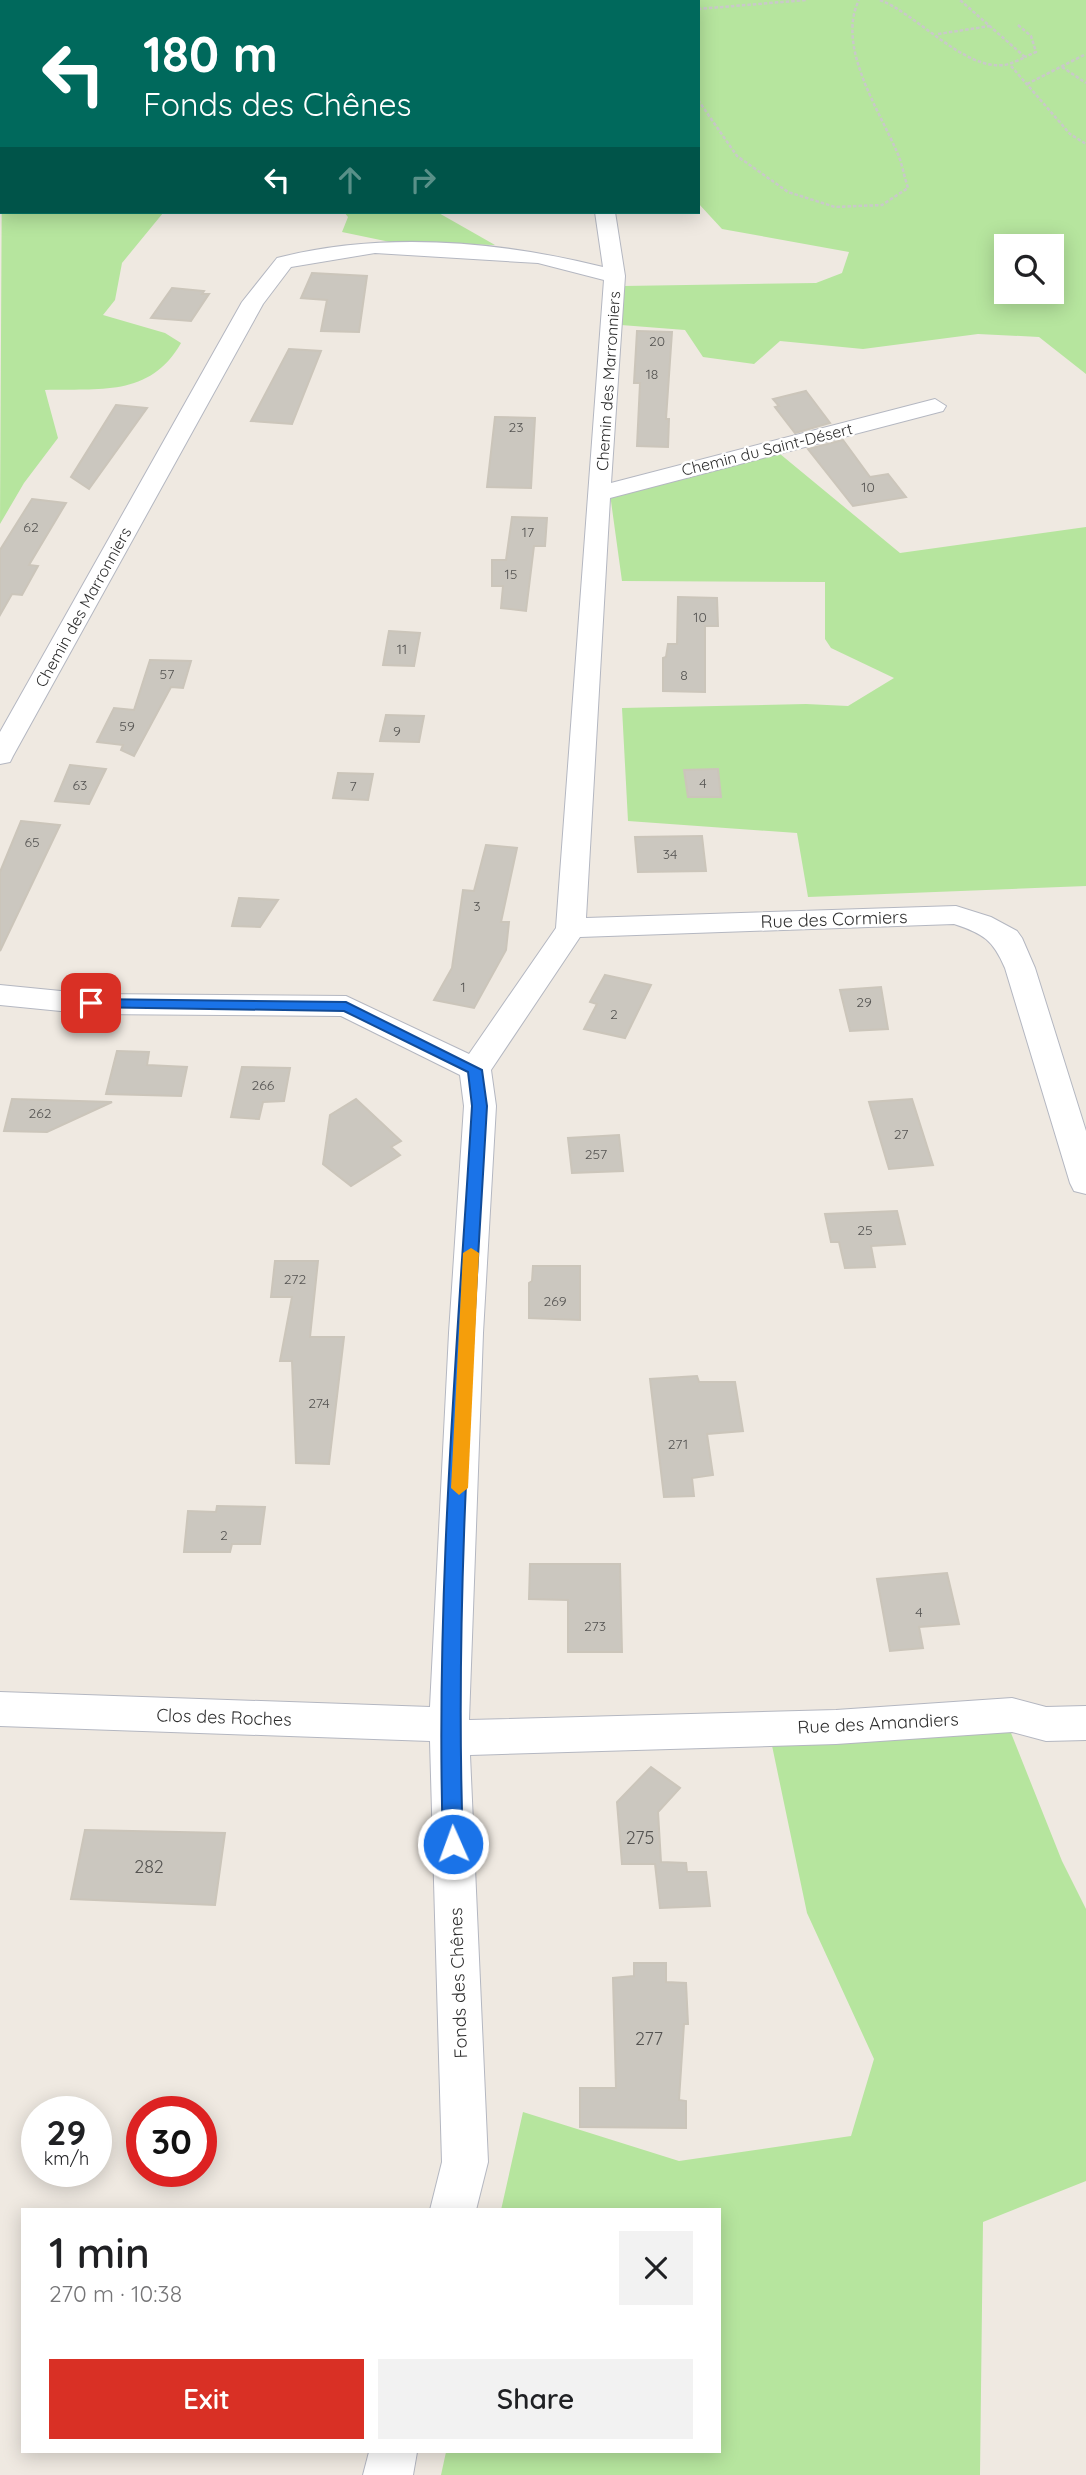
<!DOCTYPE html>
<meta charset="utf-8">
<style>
:root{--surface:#fff;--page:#f2f2f2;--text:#202124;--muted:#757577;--accent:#d93025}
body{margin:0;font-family:Quicksand,sans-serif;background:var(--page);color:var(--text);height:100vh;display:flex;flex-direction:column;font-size:26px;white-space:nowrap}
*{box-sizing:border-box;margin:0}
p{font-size:23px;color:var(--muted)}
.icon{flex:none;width:38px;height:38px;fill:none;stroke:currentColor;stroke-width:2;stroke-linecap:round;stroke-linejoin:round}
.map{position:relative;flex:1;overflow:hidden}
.drawer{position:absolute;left:21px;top:2208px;width:700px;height:245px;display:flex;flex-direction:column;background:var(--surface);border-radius:0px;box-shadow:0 4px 18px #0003}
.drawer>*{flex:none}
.banner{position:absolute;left:0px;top:0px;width:700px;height:214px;box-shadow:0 4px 18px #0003;background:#00695c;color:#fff;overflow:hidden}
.tools{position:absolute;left:994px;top:234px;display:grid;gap:14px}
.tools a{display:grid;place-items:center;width:70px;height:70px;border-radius:0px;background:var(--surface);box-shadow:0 4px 18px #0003;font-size:35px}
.speed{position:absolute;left:21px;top:2096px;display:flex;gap:14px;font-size:35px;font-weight:700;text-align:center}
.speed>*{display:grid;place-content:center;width:91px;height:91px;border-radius:50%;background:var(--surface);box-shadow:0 4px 18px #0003;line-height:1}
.speed small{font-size:18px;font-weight:400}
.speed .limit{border:10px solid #d22;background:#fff;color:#111}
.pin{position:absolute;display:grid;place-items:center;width:60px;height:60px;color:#fff;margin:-30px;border-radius:14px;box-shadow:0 4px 10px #0006}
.me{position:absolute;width:77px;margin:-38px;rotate:358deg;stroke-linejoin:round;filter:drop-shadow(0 0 5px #0008)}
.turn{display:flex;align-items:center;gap:24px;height:147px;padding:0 28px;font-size:32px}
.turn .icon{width:91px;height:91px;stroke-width:2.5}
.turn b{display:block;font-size:49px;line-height:60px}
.lanes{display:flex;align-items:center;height:66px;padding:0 28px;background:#0003;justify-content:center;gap:35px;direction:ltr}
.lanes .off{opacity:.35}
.round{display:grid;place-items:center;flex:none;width:74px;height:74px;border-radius:0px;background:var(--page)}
.overview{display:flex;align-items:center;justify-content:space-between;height:119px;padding:0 28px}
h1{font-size:42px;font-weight:600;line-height:52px}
.cta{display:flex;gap:14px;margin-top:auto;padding:14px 28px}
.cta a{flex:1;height:80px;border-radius:0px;background:var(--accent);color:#fff;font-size:28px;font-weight:600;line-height:80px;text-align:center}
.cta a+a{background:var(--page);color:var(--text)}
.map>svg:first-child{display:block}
</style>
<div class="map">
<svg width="1086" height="2475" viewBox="0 0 1086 2475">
<rect width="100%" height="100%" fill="#efe9e1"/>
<g fill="#b6e59e" fill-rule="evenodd">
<path d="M658 0H1086V374L1039 337 978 334 863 349 780 341 754 364 703 357 685 330 621 325 624 286 816 283 842 273 849 252 722 229 698 203V2ZM1006 247H1052V292H1006Z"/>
<path d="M2 154V212H169L163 213 122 263 115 300 103 315 165 333 181 343C150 398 98 388 45 390L58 438 24 483 0 524Z"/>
<path d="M344 212H437L495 245 390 242 342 232 348 217Z"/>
<path d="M774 449 900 553 1086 527V886L808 897 797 833 628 821 622 708 806 704 848 706 894 678 831 648 825 639V582L622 581 610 494Z"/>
<path d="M914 1732 1011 1733 1062 1861 1086 1909V2181L983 2222 980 2475H441L446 2452H719V2210H501L523 2112 679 2161 851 2136 874 2059 807 1913 770 1736Z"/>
</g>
<g fill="#cbc7bf" stroke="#cbc5ba" stroke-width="2">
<path d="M312 273 367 276 359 332 321 331 327 300 301 298Z"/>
<path d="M172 288 204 291 202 294H209L191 321 151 318Z"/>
<path d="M637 331 672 332 666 419H669L668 447 637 446 640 383H634Z"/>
<path d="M289 349 321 351 292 424 251 421Z"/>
<path d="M806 391 830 423 795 433 775 407 779 406 773 399Z"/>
<path d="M116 405 147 408 89 489 71 477Z"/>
<path d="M495 417 535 418 531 488 487 487Z"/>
<path d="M843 440 870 477 888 474 906 497 853 506 808 449Z"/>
<path d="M32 499 66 503 29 565 38 566 22 595 12 594 0 615V550Z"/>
<path d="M512 517 547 518 545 546H534L526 611 501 608 503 586H492V560H506Z"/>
<path d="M678 597 717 598 718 626H705V692L663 691V658L666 657 668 644H677Z"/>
<path d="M389 631 420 633 414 666 383 665Z"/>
<path d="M150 660 191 661 183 688 171 687 134 756 121 750 123 745 97 742 114 708 134 710Z"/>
<path d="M386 715 424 716 419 742 380 741Z"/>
<path d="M70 765 106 769 89 804 55 801Z"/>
<path d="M718 769 721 797H688L684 770Z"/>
<path d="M338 773 373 774 368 800 333 798Z"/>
<path d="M21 821 60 825 0 951V872Z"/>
<path d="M702 836 706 871 638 872 635 837Z"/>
<path d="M486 845 517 848 501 922H509L506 950 474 1008 434 1000 452 968 463 890 474 891Z"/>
<path d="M239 898 278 900 260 927 232 926Z"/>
<path d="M605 975 651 985 625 1038 584 1029 597 1004 590 1002Z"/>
<path d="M881 987 888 1029 850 1031 840 990Z"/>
<path d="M117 1051 149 1052 147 1065 187 1067 181 1096 106 1094Z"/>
<path d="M242 1067 290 1068 284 1101 263 1102 259 1119 231 1117Z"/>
<path d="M12 1099 112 1102 47 1132 4 1131Z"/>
<path d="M356 1099 401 1141 391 1147 400 1155 351 1186 323 1164 330 1115Z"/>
<path d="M912 1099 933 1165 889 1169 869 1102Z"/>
<path d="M619 1135 623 1171 572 1173 568 1138Z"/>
<path d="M897 1211 905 1244 871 1246 875 1267 845 1268 839 1242H831L825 1214Z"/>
<path d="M275 1261H318L310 1337H344L329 1464 296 1463 292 1361H280L292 1297H271Z"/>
<path d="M533 1266H580V1320L529 1318V1283L532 1281Z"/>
<path d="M697 1376 699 1382H735L743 1431 707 1434 713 1475 692 1478 694 1496 664 1497 650 1379Z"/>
<path d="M217 1506 265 1507 260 1544H232L230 1552H184L188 1511 216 1512Z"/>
<path d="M530 1564H620L622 1652H568V1600L529 1599Z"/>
<path d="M947 1573 959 1624 919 1627 923 1648 890 1651 877 1579Z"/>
<path d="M651 1767 680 1788 658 1812 661 1862 686 1863 687 1872H706L710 1906 660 1908 655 1864H622L617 1802Z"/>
<path d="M85 1830 225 1833 215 1905 71 1899Z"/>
<path d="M634 1963H666V1982L686 1983 688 2024H684L679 2100 686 2101V2128L580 2127V2088H616L613 1978 634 1976Z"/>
</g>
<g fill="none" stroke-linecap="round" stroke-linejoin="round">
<g stroke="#b4b7c1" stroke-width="2">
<g id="minor">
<path d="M407 0H425V2H408Z"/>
<path d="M434 0H452V2H435Z"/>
<path d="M465 0H483V2H466Z"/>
<path d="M600 0H619L620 2H602Z"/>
<path d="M595 212H615L625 276 611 483 935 399 946 406 943 411 610 498 586 918 956 906 991 917 1017 931 1022 938 1035 968 1086 1131V1194L1074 1191 1070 1183 1005 968C993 940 984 934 954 924L580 937 491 1070 496 1106 483 1333 469 1720 836 1710 1012 1698 1046 1707 1086 1706V1740L1046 1741 1012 1732 836 1744 470 1755 488 2162 476 2210H430L442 2162 430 1741 0 1726V1692L430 1707 449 1333 464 1106 460 1075 341 1016 91 1014 0 1005V985L91 994 346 996 469 1054 556 928 604 280 538 263 375 253 291 267 263 304 13 756 10 762 0 764V732L242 302 277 258C383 231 498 241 603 267Z"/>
<path d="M369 2452H417L413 2475H363Z"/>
</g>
</g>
<g stroke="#c9c9c9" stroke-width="2.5" stroke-dasharray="3.5 2" stroke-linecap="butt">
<path d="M880 0C918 15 964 70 1004 65 1011 64 1019 60 1025 57L960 0"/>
<path d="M665 2 672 0"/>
<path d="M698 9 806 0"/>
<path d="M1018 25 1031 36 1036 52 1025 57"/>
<path d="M938 34 990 26"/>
<path d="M1011 66 1070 134 1086 144"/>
<path d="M1062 67 1086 83"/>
<path d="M1027 84 1086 54"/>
<path d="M698 100 737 156 788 192 835 207 882 205 908 188C904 176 902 163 897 152 879 110 836 46 859 0"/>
</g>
<use href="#minor" fill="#fff" fill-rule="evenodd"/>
</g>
<path fill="#1a73e8" stroke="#114b97" stroke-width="2" d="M91 999 346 1002 482 1070 487 1106C473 1351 454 1598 463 1844L460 1850 453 1853 446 1850 443 1844C435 1598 457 1351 472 1106L468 1072 344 1011 86 1007 83 1003Z"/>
<path fill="#f59e0b" d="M471 1248 479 1253 468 1488 459 1495 451 1488 463 1253Z"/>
<g text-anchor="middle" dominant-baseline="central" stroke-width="5" stroke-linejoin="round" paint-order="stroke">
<g font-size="14" fill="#555452">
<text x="657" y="341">20</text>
<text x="652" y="374">18</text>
<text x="516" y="427">23</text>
<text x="868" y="487">10</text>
<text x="31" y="527">62</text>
<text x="528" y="532">17</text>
<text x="511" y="574">15</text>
<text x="700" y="617">10</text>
<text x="402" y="649">11</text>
<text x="167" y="674">57</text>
<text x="684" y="675">8</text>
<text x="127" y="726">59</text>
<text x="397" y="731">9</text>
<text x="703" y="783">4</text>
<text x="80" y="785">63</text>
<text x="353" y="786">7</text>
<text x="32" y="842">65</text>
<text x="670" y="854">34</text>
<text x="477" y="906">3</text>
<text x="463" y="987">1</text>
<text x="864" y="1002">29</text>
<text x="614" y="1014">2</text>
<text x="263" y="1085">266</text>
<text x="40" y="1113">262</text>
<text x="901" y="1134">27</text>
<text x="596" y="1154">257</text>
<text x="865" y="1230">25</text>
<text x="295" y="1279">272</text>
<text x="555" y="1301">269</text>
<text x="319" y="1403">274</text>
<text x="678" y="1444">271</text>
<text x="224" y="1535">2</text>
<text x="919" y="1612">4</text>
<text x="595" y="1626">273</text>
</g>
<g font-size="16" fill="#2e2e2e" stroke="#fff">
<text transform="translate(608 381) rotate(-86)">Chemin des Marronniers</text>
<text transform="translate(767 449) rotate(-14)">Chemin du Saint-Désert</text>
<text transform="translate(83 607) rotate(-61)">Chemin des Marronniers</text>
</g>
<g font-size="18" fill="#2e2e2e" stroke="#fff">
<text transform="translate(834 919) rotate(-2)">Rue des Cormiers</text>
<text transform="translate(224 1717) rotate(2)">Clos des Roches</text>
<text transform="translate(878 1723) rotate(-3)">Rue des Amandiers</text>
<text transform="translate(458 1983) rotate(-92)">Fonds des Chênes</text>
</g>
<g font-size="18" fill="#555452">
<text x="640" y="1837">275</text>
<text x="149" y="1866">282</text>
<text x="649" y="2038">277</text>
</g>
</g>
</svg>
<div class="tools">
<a><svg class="icon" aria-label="search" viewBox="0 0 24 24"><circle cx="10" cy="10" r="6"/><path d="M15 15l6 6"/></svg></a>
</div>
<div class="speed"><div>29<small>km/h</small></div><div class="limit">30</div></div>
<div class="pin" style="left:91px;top:1003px;background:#d93025"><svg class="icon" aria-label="arrive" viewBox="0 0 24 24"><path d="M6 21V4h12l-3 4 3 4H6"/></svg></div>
<svg class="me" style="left:453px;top:1844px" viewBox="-20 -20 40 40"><circle r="17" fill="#1a73e8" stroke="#fff" stroke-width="3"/><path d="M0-11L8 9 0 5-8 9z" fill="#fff"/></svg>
<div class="banner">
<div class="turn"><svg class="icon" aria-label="left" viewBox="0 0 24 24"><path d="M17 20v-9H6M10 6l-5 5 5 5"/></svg><div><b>180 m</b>Fonds des Chênes</div></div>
<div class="lanes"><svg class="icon" aria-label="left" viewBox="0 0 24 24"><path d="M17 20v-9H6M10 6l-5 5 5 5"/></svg><svg class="icon off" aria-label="ahead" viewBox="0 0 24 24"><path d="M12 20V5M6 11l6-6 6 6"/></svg><svg class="icon off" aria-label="right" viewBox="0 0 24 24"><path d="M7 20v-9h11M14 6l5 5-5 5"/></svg></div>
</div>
<section class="drawer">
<div class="overview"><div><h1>1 min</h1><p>270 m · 10:38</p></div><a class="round"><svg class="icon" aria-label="close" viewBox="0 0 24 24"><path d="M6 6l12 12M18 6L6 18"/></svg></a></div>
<div class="cta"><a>Exit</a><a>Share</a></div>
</section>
</div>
